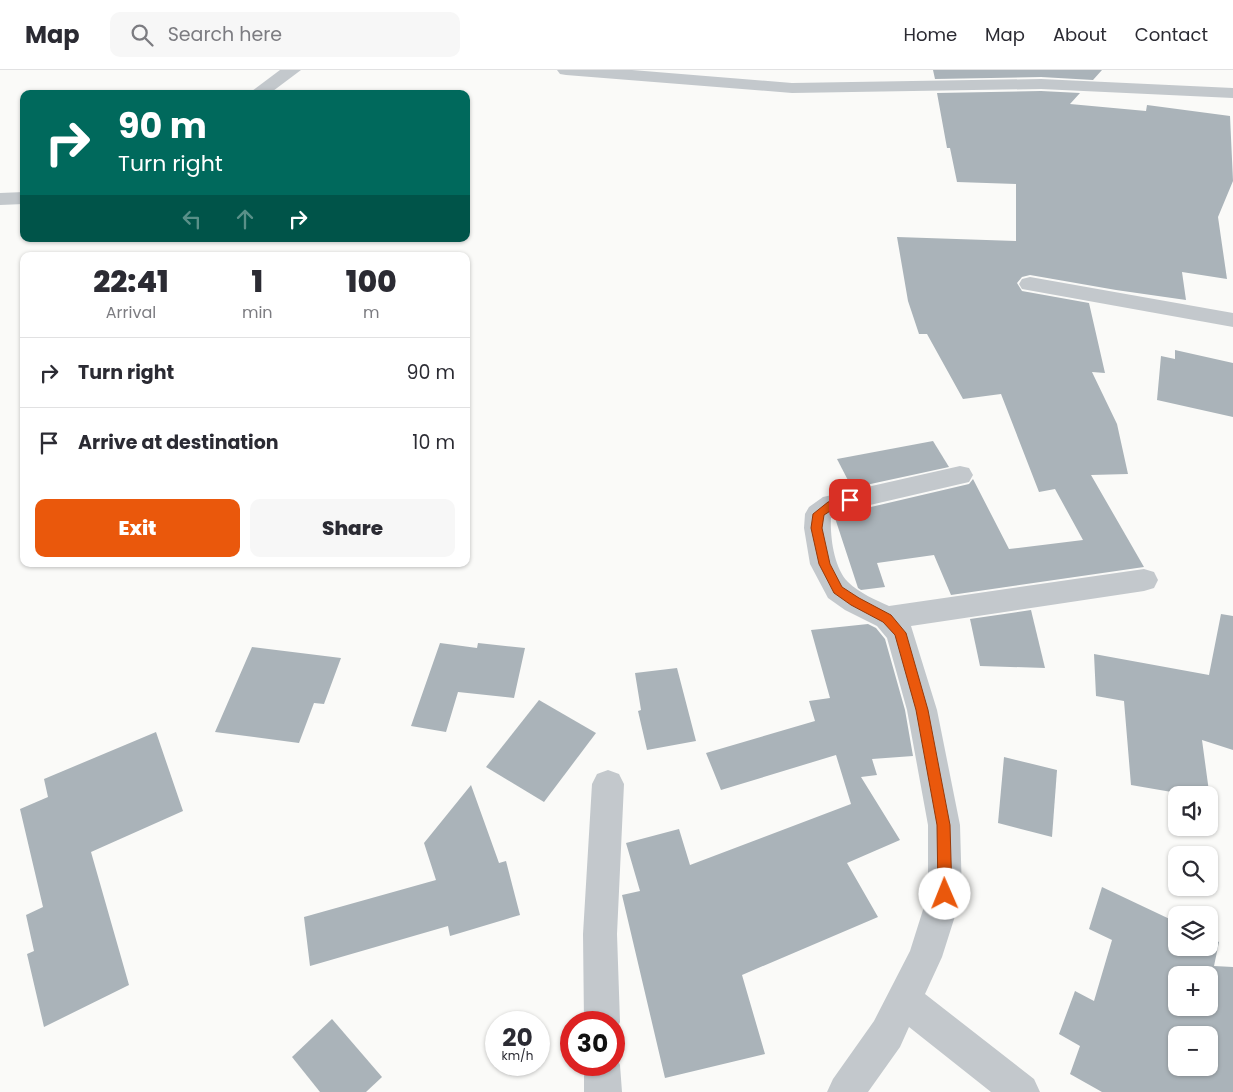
<!DOCTYPE html>
<meta charset="utf-8">
<style>
:root{--surface:#fff;--page:#f7f7f7;--text:#2b2b33;--muted:#7c7c81;--line:#e1e1e2;--accent:#ea580c}
body{margin:0;font-family:Poppins,sans-serif;background:var(--page);color:var(--text);height:100vh;display:flex;flex-direction:column;font-size:19px;white-space:nowrap}
*{box-sizing:border-box;margin:0}
p{font-size:16px;color:var(--muted)}
.icon{flex:none;width:28px;height:28px;fill:none;stroke:currentColor;stroke-width:2;stroke-linecap:round;stroke-linejoin:round}
.map{position:relative;flex:1;overflow:hidden}
.details{position:absolute;left:20px;top:182px;width:450px;height:315px;display:flex;flex-direction:column;background:var(--surface);border-radius:10px;box-shadow:0 1px 4px #0004}
.details>*{flex:none}
.top-card{position:absolute;left:20px;top:20px;width:450px;height:152px;border-radius:10px;box-shadow:0 1px 4px #0004;background:#00695c;color:#fff;overflow:hidden}
.controls{position:absolute;left:1168px;top:716px;display:grid;gap:10px}
.controls a{display:grid;place-items:center;width:50px;height:50px;border-radius:10px;background:var(--surface);box-shadow:0 1px 4px #0004;font-size:25px}
.speed{position:absolute;left:485px;top:941px;display:flex;gap:10px;font-size:25px;font-weight:700;text-align:center}
.speed>*{display:grid;place-content:center;width:65px;height:65px;border-radius:50%;background:var(--surface);box-shadow:0 1px 4px #0004;line-height:1}
.speed small{font-size:12px;font-weight:400}
.speed .limit{border:8px solid #d22;background:#fff;color:#111}
.pin{position:absolute;display:grid;place-items:center;width:42px;height:42px;color:#fff;margin:-21px;border-radius:10px;box-shadow:0 2px 8px #0006}
.me{position:absolute;width:55px;margin:-28px;rotate:359deg;stroke-linejoin:round;filter:drop-shadow(0 0 4px #0008)}
.turn{display:flex;align-items:center;gap:18px;height:105px;padding:0 15px;font-size:22px}
.turn .icon{width:65px;height:65px;stroke-width:2.5}
.turn b{display:block;font-size:35px;line-height:42px}
.lanes{display:flex;align-items:center;height:48px;padding:0 15px;background:#0003;justify-content:center;gap:25px;direction:ltr}
.lanes .off{opacity:.35}
.eta{display:flex;justify-content:space-evenly;align-items:center;height:85px;text-align:center}
.eta b{font-size:30px;font-weight:800;line-height:35px}
.cta{display:flex;gap:10px;margin-top:auto;padding:10px 15px}
.cta a{flex:1;height:58px;border-radius:10px;background:var(--accent);color:#fff;font-size:20px;font-weight:800;line-height:58px;text-align:center}
.cta a+a{background:var(--page);color:var(--text)}
ul{padding:0;list-style:none}
li{display:flex;align-items:center;gap:15px;height:70px;padding:0 15px;border-top:1px solid var(--line)}
li div{flex:1}
li b{display:block;font-size:19px}
li em{font-style:normal}
header{display:flex;align-items:center;gap:30px;box-sizing:border-box;height:70px;padding:0 25px;background:var(--surface);border-bottom:1px solid var(--line)}
header strong{font-size:24px}
nav{display:flex;gap:28px;margin-inline-start:auto;font-size:18px}
.search{width:350px;height:45px;background:var(--page);display:flex;align-items:center;gap:12px;box-sizing:border-box;padding:0 18px;border-radius:10px;color:var(--muted);font-size:19px}
.map>svg:first-child{display:block}
</style>
<header>
<strong>Map</strong>
<div class="search"><svg class="icon" aria-label="search" viewBox="0 0 24 24"><circle cx="10" cy="10" r="6"/><path d="M15 15l6 6"/></svg>Search here</div>
<nav><a>Home</a><a>Map</a><a>About</a><a>Contact</a></nav>
</header>
<div class="map">
<svg width="1233" height="1022" viewBox="0 0 1233 1022">
<rect width="100%" height="100%" fill="#fafaf8"/>
<g fill="#aab3b9" fill-rule="evenodd">
<path d="M933 0H1102L1093 10 1041 7 935 9Z"/>
<path d="M1041 21 1080 23 1070 34 1146 41 1147 35 1230 46 1233 111 1218 147 1227 209 1182 202 1186 230 1116 220 1030 205 1022 207 1017 213 1022 221 1089 233 1105 303 1092 302 1117 354 1128 404 1091 405 1144 497 951 525 934 485 877 493 885 517 861 520 858 518 835 448 841 444 969 414 973 409 1009 479 1083 470 1055 419 1039 422 1001 324 963 329 927 264H919L908 231 897 167 1016 171V114L957 112 950 78H947L937 23Z"/>
<path d="M1175 280 1233 293V347L1157 330 1161 286 1175 289Z"/>
<path d="M933 371 949 397 852 418 837 389Z"/>
<path d="M1031 540 1045 598 980 596 970 549Z"/>
<path d="M1221 544 1233 546V680L1202 670 1210 729 1209 725H1189L1131 715 1124 631 1096 626 1094 584 1209 605Z"/>
<path d="M868 554 876 558 885 569 905 640 913 686 872 689 877 705 861 707 900 770 847 793 878 847 742 905 765 984 665 1008 622 825 640 821 626 773 679 759 690 795 851 734 836 685 721 720 706 683 815 651 809 631 830 628 811 560Z"/>
<path d="M440 573 477 578 478 573 525 578 514 628 458 622 446 662 411 656Z"/>
<path d="M252 577 341 588 324 634 314 633 299 673 215 662Z"/>
<path d="M677 598 696 671 647 680 638 641 641 640 635 603Z"/>
<path d="M539 630 596 663 544 732 486 697Z"/>
<path d="M156 662 183 741 91 782 129 915 44 957 27 884 34 881 26 845 43 837 20 739 48 727 44 709Z"/>
<path d="M1004 687 1057 700 1052 767 998 753Z"/>
<path d="M471 715 499 793 506 791 520 845 450 866 448 856 310 896 304 847 436 810 424 773Z"/>
<path d="M1102 817 1176 852V878H1209V867L1219 872 1214 896 1233 897V1022H1102L1070 1004 1080 976 1059 964 1075 921 1094 931 1112 870 1089 859ZM1176 905H1209V938H1176ZM1176 965H1209V998H1176Z"/>
<path d="M332 949 382 1007 366 1022H320L292 987Z"/>
</g>
<g fill="none" stroke-linecap="round" stroke-linejoin="round">
<g fill="#c3c8cc" fill-rule="evenodd">
<path d="M280 0H301L269 24H248Z"/>
<path d="M557 0H632L792 13 1041 9 1233 18V28L1041 19 792 23 566 5 560 4Z"/>
<path d="M24 122V134L0 135V123Z"/>
<path d="M1030 207 1233 243V257L1022 219 1019 214 1022 209Z"/>
<path d="M960 396 969 398 973 405 969 412 840 442 831 448C830 467 834 498 848 512 859 523 876 530 889 536L1144 499 1154 502 1158 510 1154 518 1144 521 911 556 937 640 960 755 962 824 942 887 925 924 1034 1009 1040 1022H991L909 957 900 977 868 1022H827L833 1009 874 951 910 881 928 824V755L907 640 887 568 877 556 845 540 828 528 810 494 804 458 805 444 809 437 823 427Z"/>
<path d="M608 700 619 704 624 714 617 864 620 952 614 965V952H584L583 864 592 714 597 704Z"/>
<path d="M614 981 620 995 622 1022H584V995H614Z"/>
</g>
</g>
<path fill="#ea580c" stroke="#983908" d="M850 426 854 427 855 430 854 433 835 438 824 445 822 458 830 494 842 517 859 528 891 545 906 563 928 640 950 755 952 824 950 829 945 831 940 829 938 824 937 755 916 640 895 565 883 552 851 535 834 523 819 494 811 458 813 444 828 432Z"/>
</svg>
<div class="controls">
<a><svg class="icon" aria-label="sound" viewBox="0 0 24 24"><path d="M4 9h4l5-4v14l-5-4H4zM17 9q2 3 0 6"/></svg></a>
<a><svg class="icon" aria-label="search" viewBox="0 0 24 24"><circle cx="10" cy="10" r="6"/><path d="M15 15l6 6"/></svg></a>
<a><svg class="icon" aria-label="layers" viewBox="0 0 24 24"><path d="M12 4l9 5-9 5-9-5zM3 14l9 5 9-5"/></svg></a>
<a>+</a>
<a>−</a>
</div>
<div class="speed"><div>20<small>km/h</small></div><div class="limit">30</div></div>
<div class="pin" style="left:850px;top:430px;background:#d93025"><svg class="icon" aria-label="arrive" viewBox="0 0 24 24"><path d="M6 21V4h12l-3 4 3 4H6"/></svg></div>
<svg class="me" style="left:945px;top:824px" viewBox="-20 -20 40 40"><circle r="19" fill="#fff"/><path d="M0-13L10 11 0 6-10 11z" fill="#ea580c"/></svg>
<div class="top-card">
<div class="turn"><svg class="icon" aria-label="right" viewBox="0 0 24 24"><path d="M7 20v-9h11M14 6l5 5-5 5"/></svg><div><b>90 m</b>Turn right</div></div>
<div class="lanes"><svg class="icon off" aria-label="left" viewBox="0 0 24 24"><path d="M17 20v-9H6M10 6l-5 5 5 5"/></svg><svg class="icon off" aria-label="ahead" viewBox="0 0 24 24"><path d="M12 20V5M6 11l6-6 6 6"/></svg><svg class="icon" aria-label="right" viewBox="0 0 24 24"><path d="M7 20v-9h11M14 6l5 5-5 5"/></svg></div>
</div>
<section class="details">
<div class="eta">
<div><b>22:41</b><p>Arrival</p></div>
<div><b>1</b><p>min</p></div>
<div><b>100</b><p>m</p></div>
</div>
<ul>
<li><svg class="icon" aria-label="right" viewBox="0 0 24 24"><path d="M7 20v-9h11M14 6l5 5-5 5"/></svg><div><b>Turn right</b></div><em>90 m</em></li>
<li><svg class="icon" aria-label="arrive" viewBox="0 0 24 24"><path d="M6 21V4h12l-3 4 3 4H6"/></svg><div><b>Arrive at destination</b></div><em>10 m</em></li>
</ul>
<div class="cta"><a>Exit</a><a>Share</a></div>
</section>
</div>
